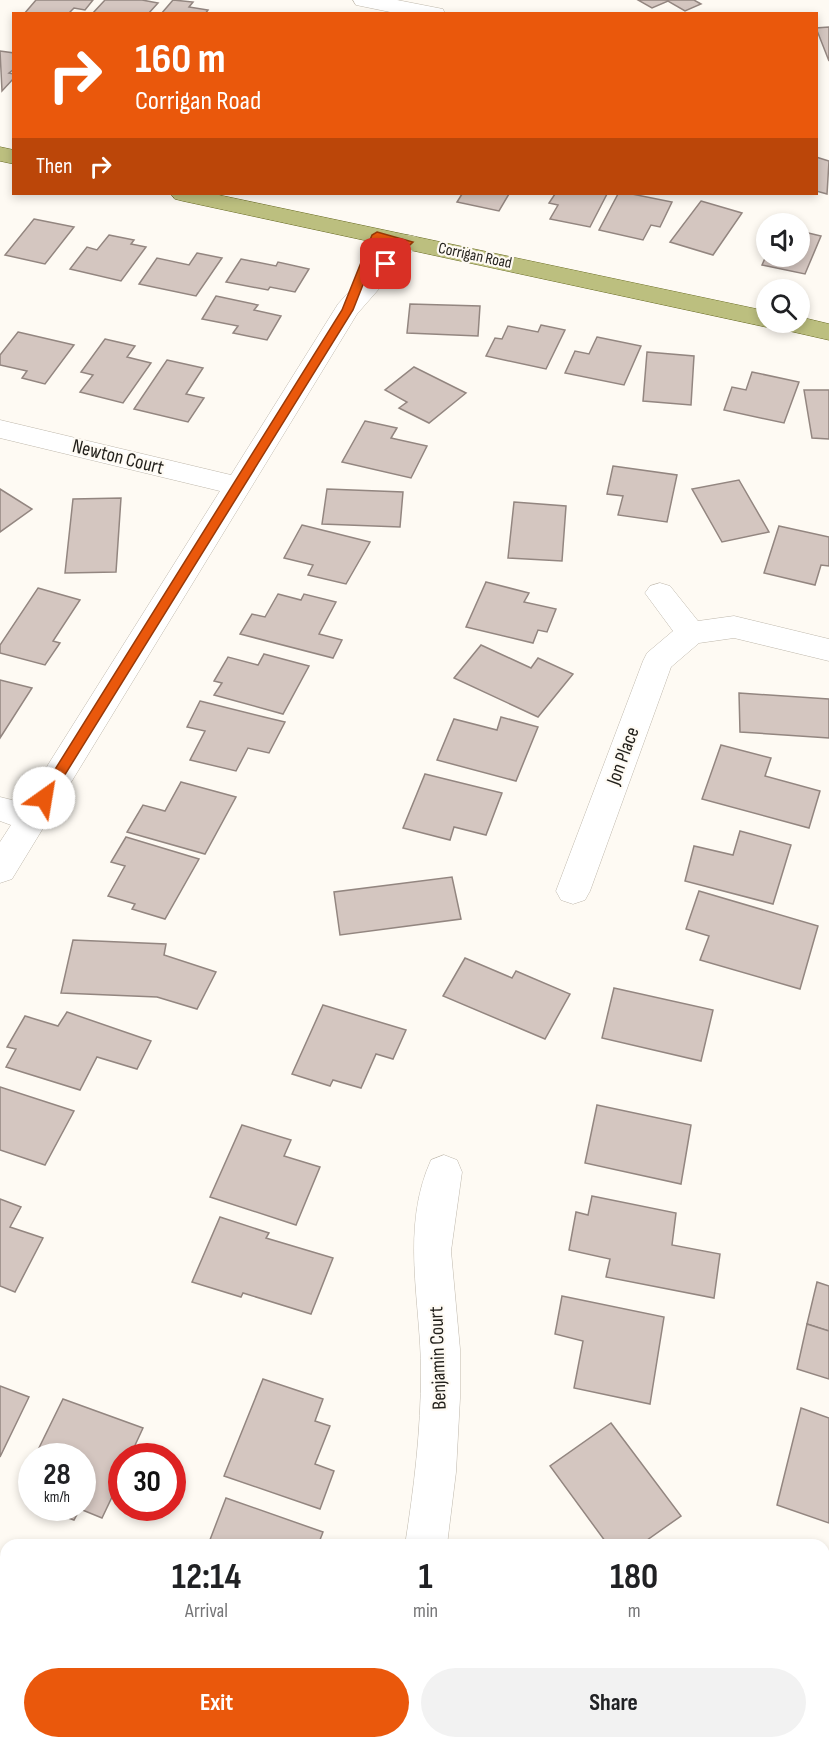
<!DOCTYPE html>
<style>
:root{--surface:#fff;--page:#f2f2f2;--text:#202124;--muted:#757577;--accent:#ea580c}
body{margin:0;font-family:"Sofia Sans Condensed",sans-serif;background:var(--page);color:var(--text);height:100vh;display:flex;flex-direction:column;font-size:22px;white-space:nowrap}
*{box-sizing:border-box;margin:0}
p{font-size:20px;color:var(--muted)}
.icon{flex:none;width:33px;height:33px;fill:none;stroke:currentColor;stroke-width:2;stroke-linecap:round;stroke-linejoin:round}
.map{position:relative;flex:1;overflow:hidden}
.details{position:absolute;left:0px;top:1539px;width:830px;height:210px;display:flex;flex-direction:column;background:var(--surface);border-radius:18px 18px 0 0;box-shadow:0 3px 9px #0003}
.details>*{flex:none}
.banner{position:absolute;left:12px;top:12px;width:806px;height:183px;border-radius:0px;box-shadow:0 3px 9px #0003;background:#ea580c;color:#fff;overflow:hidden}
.buttons{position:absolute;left:756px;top:213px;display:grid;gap:12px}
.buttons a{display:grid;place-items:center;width:54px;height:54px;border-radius:50%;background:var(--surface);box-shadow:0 3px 9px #0003;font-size:30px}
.speed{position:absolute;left:18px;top:1443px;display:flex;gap:12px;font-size:30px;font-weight:700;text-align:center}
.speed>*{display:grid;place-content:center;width:78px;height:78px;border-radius:50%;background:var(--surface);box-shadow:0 3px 9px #0003;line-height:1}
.speed small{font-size:15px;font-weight:400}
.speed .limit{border:9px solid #d22;background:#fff;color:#111}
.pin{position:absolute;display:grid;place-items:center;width:51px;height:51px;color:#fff;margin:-26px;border-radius:12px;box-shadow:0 3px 9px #0006}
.me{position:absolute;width:66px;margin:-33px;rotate:32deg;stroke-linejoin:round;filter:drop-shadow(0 0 4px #0008)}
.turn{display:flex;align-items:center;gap:21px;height:126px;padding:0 24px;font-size:27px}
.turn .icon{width:78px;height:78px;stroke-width:2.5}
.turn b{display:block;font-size:42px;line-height:51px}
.then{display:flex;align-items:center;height:57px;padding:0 24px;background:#0003;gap:12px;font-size:22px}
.eta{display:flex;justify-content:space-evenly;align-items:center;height:102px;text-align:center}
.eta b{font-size:36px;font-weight:700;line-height:42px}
.action{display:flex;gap:12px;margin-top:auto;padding:12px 24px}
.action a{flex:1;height:69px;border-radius:36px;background:var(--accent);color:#fff;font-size:24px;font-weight:700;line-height:69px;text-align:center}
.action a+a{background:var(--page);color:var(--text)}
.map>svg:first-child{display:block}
</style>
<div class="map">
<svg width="829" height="1749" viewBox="0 0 829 1749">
<rect width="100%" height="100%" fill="#fefaf3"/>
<g fill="#d4c6c0" stroke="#938680" stroke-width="1.5">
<path d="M36 0H93L85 10 74 8 68 14H24Z"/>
<path d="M105 0H142L158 3 148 14H92Z"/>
<path d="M173 0 193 2 189 7 208 10 205 14H161Z"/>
<path d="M638 0H694L701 4 685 11 668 1 652 8Z"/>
<path d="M829 27V61L816 28Z"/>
<path d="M0 51 14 53V69L9 73 14 74V78L2 91Z"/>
<path d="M816 157 829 161 827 194 816 191Z"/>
<path d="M462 194H509L499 211 457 202Z"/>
<path d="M555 194H607L590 227 550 219 558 205 549 203Z"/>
<path d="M618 194H632L672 202 660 227 651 225 643 240 599 230Z"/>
<path d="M701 201 742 213 713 255 670 242Z"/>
<path d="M34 219 74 227 45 264 5 255Z"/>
<path d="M766 226V247L758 245Z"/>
<path d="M800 231 821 236 805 274 762 265 766 256H800Z"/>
<path d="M109 235 134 240 131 244 146 247 121 281 70 269 87 247 97 250Z"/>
<path d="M197 253 222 258 196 296 139 284 157 258 189 265Z"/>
<path d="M241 259 276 266 278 262 309 269 295 292 270 287 268 290 226 282Z"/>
<path d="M216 296 258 305 254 310 281 316 267 340 233 333 238 326 202 319Z"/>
<path d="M410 304 480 306 478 336 407 333Z"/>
<path d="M541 325 565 330 546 369 486 356 495 338 502 339 508 326 538 332Z"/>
<path d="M18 332 74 345 45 384 22 378 27 371 0 365V355Z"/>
<path d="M597 337 641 346 624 385 565 373 575 351 589 354Z"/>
<path d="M105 339 135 346 127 357 151 363 123 403 80 392 93 375 81 372Z"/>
<path d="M647 352 694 356 691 405 643 401Z"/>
<path d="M167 360 203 368 186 394 204 398 188 422 134 409Z"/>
<path d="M414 367 466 393 429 423 399 408 407 402 385 390Z"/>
<path d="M752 372 799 382 784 423 724 410 732 387 746 390Z"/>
<path d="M804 390H829V439L812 438Z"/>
<path d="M365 421 397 428 391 438 427 446 411 478 342 462Z"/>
<path d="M613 466 677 475 667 522 618 515 623 496 607 494Z"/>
<path d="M739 480 769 532 722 542 692 489Z"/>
<path d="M0 489 32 509 0 532Z"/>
<path d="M327 489 403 492 400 527 322 524Z"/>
<path d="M121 498 116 572 65 573 73 499Z"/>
<path d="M514 502 566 506 562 561 508 558Z"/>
<path d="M302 525 370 542 346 584 308 575 313 565 284 558Z"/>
<path d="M779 526 829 537V566L821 565 815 585 764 573Z"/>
<path d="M486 582 529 593 524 602 556 609 547 632 538 630 533 643 466 627Z"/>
<path d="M38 588 80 600 53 641 60 643 45 665 0 653V645Z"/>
<path d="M278 594 301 600 304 594 336 602 319 634 342 640 333 658 240 634 252 614 265 617Z"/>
<path d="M481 645 531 668 538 658 573 674 538 717 454 678Z"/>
<path d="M264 654 309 666 283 714 214 695 222 683 214 681 228 657 258 665Z"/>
<path d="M0 680 32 688 0 738Z"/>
<path d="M739 693 829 699V738L740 732Z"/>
<path d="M200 701 264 717 285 722 269 753 248 748 236 771 190 760 205 731 187 727Z"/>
<path d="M501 717 538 727 516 781 437 760 454 719 497 730Z"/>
<path d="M721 745 771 758 765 776 820 791 809 828 702 799Z"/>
<path d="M425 774 502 793 486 835 454 827 450 840 403 828Z"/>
<path d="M181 782 236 797 205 854 127 832 143 805 165 811Z"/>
<path d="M740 831 791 845 773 904 685 881 694 846 733 855Z"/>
<path d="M126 837 199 859 165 919 132 909 135 904 108 896 125 866 111 862Z"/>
<path d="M452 877 461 919 340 935 334 892Z"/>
<path d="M699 891 818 926 800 989 700 960 709 936 686 929Z"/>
<path d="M73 940 166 944 164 955 216 972 197 1009 157 997 61 993Z"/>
<path d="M465 958 512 978 516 971 570 994 545 1039 443 996Z"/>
<path d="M614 988 713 1010 701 1061 602 1038Z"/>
<path d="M323 1005 406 1030 393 1059 376 1054 361 1088 333 1080 330 1086 292 1074Z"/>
<path d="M67 1012 151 1041 137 1069 97 1057 80 1090 6 1067 16 1049 7 1047 25 1016 58 1026Z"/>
<path d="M0 1087 74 1111 45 1165 0 1150Z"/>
<path d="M597 1105 691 1125 681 1184 585 1163Z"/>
<path d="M242 1125 291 1140 284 1156 320 1167 296 1225 210 1197Z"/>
<path d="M592 1196 676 1213 672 1245 720 1254 714 1298 606 1277 610 1259 569 1250 576 1212 588 1215Z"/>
<path d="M0 1199 21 1207 10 1227 43 1238 15 1292 0 1286Z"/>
<path d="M220 1217 269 1233 266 1238 333 1258 311 1314 243 1293 241 1297 192 1282Z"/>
<path d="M817 1282 829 1286V1331L807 1324Z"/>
<path d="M562 1296 664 1317 650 1404 574 1388 583 1341 555 1334Z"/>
<path d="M807 1324 829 1331V1379L797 1369Z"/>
<path d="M263 1379 323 1399 315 1421 330 1426 315 1464 334 1471 320 1509 224 1476Z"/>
<path d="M0 1386 29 1397 0 1457Z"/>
<path d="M63 1399 143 1428 130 1456H122V1476L102 1518 80 1509 74 1520 40 1508H82V1456H35Z"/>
<path d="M801 1408 829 1418V1523L777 1505Z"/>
<path d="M611 1423 681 1516 640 1545H608L550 1466Z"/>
<path d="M226 1498 323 1532 318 1545H208Z"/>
<path d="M827 1624H829V1647L824 1645Z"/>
<path d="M824 1693 829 1695V1749H807L808 1744 805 1743H824Z"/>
</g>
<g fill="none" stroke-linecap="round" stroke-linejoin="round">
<g stroke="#bfb8ac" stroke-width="1">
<g id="minor">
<path d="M353 0H397L443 9 445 14H400L356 5Z"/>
<path d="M408 235 417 237 420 242 357 314 12 879 0 883V842L11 825 0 821V797L24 803 220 491 0 438V420L231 475 338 304 399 237Z"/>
<path d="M660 583 670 586 698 621 734 616 829 639V661L734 638 699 643 671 667 590 891 585 900 573 904 561 900 556 891 643 661 647 653 673 631 645 593 650 586Z"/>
<path d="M444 1155 457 1160 462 1172 451 1251 460 1349V1398L456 1472 447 1545H405C414 1488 421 1430 421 1372 421 1302 400 1228 431 1160Z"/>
<path d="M0 1607 6 1610V1654L0 1651Z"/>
<path d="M207 1743H257L259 1749H209Z"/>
<path d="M346 1743H390L388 1749H344Z"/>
</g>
</g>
<g stroke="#696b24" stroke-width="1">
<g id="major">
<path d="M0 147 14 150V164L0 161Z"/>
<path d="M171 194H214L766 311V322H800V317L829 324V340L776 328 774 325 766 327 183 201 175 199Z"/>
</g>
</g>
<use href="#minor" fill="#fff" fill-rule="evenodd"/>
<use href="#major" fill="#bcbf7f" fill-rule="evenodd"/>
</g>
<path fill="#ea580c" stroke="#983908" stroke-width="1.5" d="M377 232 413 242 386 267 381 264 401 243 381 239 353 310 48 802H39V795L342 310 372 235Z"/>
<g text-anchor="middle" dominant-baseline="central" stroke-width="4.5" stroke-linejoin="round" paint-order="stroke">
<g font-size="16" fill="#211f1a" stroke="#fefaf3">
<text transform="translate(475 256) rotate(12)">Corrigan Road</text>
</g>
<g font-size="20" fill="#211f1a" stroke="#fefaf3">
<text transform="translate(118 457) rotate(14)">Newton Court</text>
<text transform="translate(623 756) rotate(-70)">Jon Place</text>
<text transform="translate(438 1358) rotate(-92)">Benjamin Court</text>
</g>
</g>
</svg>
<div class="buttons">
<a><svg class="icon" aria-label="sound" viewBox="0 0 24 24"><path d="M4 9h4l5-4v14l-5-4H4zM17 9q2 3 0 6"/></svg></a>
<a><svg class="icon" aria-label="search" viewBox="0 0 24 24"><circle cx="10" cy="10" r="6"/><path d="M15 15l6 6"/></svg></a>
</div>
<div class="speed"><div>28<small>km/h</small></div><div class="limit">30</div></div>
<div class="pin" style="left:386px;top:264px;background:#d93025"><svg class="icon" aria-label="arrive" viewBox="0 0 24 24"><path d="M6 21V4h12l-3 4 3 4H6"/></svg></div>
<svg class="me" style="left:44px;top:798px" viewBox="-20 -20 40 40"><circle r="19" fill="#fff"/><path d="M0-13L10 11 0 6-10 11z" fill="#ea580c"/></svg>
<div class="banner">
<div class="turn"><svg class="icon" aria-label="right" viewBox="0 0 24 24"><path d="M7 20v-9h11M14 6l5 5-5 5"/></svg><div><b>160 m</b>Corrigan Road</div></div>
<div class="then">Then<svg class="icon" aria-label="right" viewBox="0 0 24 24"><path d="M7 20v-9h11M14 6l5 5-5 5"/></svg></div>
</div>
<section class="details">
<div class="eta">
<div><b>12:14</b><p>Arrival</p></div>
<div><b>1</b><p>min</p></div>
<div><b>180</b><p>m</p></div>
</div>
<div class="action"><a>Exit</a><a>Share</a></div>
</section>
</div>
